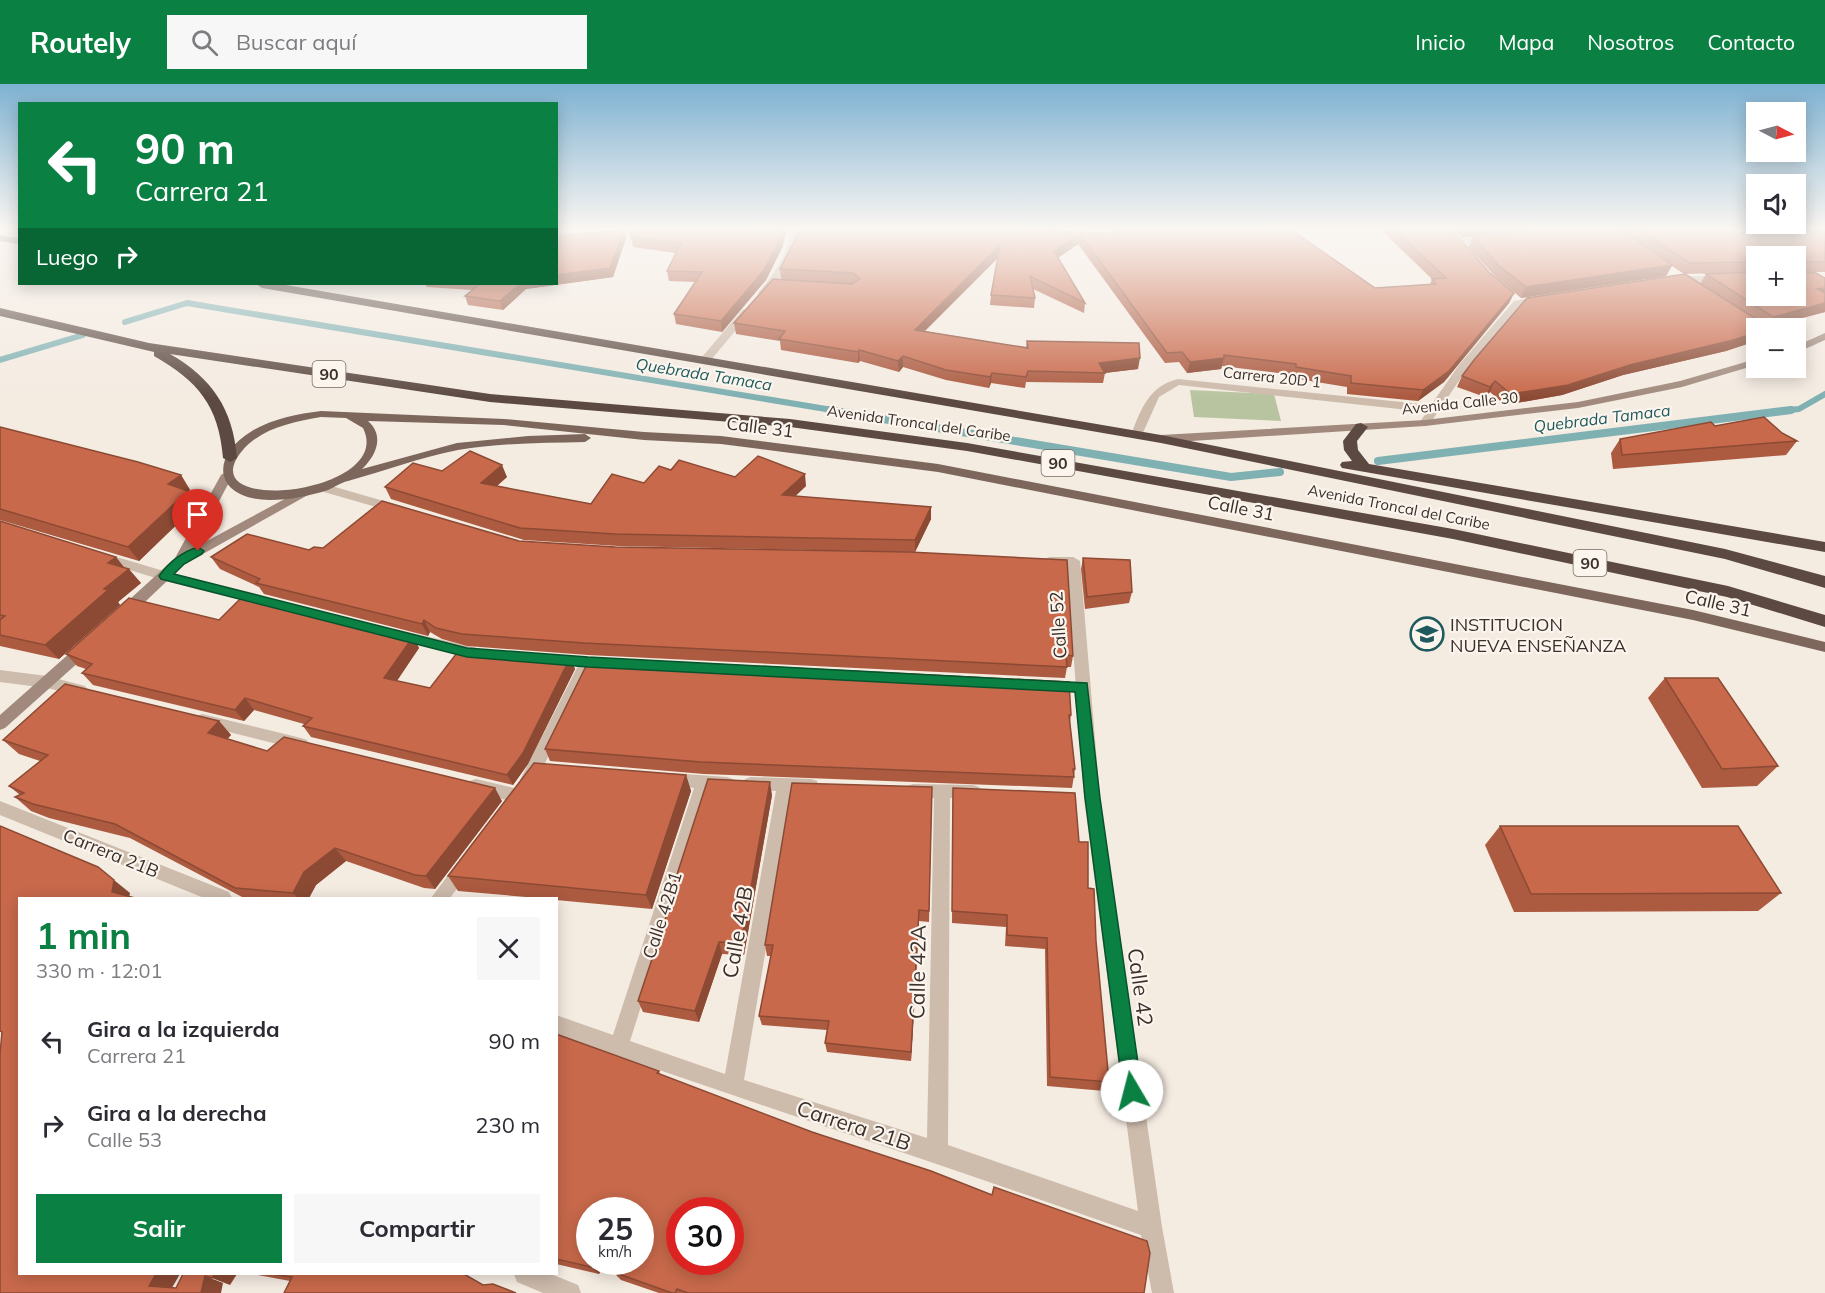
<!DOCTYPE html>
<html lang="es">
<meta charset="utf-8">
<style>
:root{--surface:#fff;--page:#f7f7f7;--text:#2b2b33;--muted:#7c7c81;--accent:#0b8043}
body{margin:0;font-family:Mulish,sans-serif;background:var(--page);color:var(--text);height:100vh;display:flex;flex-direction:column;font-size:22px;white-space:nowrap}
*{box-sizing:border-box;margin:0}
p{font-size:20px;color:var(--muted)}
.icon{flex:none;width:33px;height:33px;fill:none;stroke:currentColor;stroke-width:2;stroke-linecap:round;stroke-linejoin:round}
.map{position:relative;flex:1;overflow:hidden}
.panel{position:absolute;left:18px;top:813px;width:540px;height:378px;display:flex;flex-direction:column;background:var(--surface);border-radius:0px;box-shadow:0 3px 15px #0003}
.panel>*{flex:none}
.guide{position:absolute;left:18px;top:18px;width:540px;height:183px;border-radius:0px;box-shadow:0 3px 15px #0003;background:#0b8043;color:#fff;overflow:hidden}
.needle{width:39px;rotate:96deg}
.buttons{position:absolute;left:1746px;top:18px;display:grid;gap:12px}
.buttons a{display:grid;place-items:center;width:60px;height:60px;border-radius:0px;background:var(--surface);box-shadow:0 3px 15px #0003;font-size:30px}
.speed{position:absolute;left:576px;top:1113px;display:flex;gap:12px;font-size:30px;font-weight:700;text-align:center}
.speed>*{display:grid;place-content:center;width:78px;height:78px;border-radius:50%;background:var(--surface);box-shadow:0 3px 15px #0003;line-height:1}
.speed small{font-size:15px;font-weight:400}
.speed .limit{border:9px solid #d22;background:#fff;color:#111}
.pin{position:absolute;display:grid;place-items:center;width:51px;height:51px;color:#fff;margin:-62px -26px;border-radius:50% 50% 50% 0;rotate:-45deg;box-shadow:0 0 6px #0007}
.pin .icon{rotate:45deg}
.me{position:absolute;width:66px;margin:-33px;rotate:352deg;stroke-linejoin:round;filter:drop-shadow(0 0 4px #0008)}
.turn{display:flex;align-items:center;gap:21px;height:126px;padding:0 18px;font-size:27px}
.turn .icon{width:78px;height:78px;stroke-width:2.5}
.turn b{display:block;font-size:42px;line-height:51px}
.then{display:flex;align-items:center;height:57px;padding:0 18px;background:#0003;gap:12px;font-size:22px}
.round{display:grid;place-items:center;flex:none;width:63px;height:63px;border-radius:0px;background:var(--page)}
.headline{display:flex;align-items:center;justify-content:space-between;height:102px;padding:0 18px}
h1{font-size:36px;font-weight:700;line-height:45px;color:var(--accent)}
.button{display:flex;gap:12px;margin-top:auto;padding:12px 18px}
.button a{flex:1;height:69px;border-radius:0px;background:var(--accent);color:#fff;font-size:24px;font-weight:700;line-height:69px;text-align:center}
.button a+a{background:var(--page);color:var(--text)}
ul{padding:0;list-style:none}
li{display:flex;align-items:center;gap:18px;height:84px;padding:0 18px}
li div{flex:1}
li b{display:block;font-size:22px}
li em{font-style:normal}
header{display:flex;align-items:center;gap:36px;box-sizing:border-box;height:84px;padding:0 30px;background:var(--accent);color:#fff}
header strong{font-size:28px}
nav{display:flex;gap:33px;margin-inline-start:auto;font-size:21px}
.search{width:420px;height:54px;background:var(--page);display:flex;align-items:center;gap:15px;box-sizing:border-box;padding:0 21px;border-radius:0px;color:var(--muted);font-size:22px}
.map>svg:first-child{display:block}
</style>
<header>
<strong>Routely</strong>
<div class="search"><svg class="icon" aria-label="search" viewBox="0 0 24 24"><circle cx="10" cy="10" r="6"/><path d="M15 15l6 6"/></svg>Buscar aquí</div>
<nav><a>Inicio</a><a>Mapa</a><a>Nosotros</a><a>Contacto</a></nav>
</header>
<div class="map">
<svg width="1825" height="1209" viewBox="0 0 1825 1209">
<rect width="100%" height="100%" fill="#f4ebe1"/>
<path fill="#b8c4a0" d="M1190 306 1274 310 1281 337 1194 333Z"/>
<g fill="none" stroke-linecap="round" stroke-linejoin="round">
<g stroke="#7fb0b2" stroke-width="6">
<path d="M125 238 187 219 838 327"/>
<path d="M0 276 83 251"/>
<path d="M1779 327 1799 325 1825 310"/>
</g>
<g stroke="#7fb0b2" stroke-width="8">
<path d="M829 326 1231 393 1280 388"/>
<path d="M1378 377 1791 326"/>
</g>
<g fill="#cdbbac" fill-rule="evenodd">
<path d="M789 145H799C799 171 783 193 766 211H760L758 209C773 190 790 171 789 145Z"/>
<path d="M1489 152 1494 155 1492 157 1457 162 1452 159 1457 156Z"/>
<path d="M1756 190V196L1673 199 1668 196 1673 193Z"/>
<path d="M1542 212 1546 213V217L1521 221 1467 285 1429 341 1425 342 1419 339 1427 328 1179 301 1159 313 1141 353 1137 355 1131 351C1141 325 1149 302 1178 295L1431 321 1459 281 1514 217Z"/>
<path d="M743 225 752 227 710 277H702V273Z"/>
<path d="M321 399 401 422 403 425 397 429 317 406 315 403Z"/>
<path d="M100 468 167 488 261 511 268 516 261 521 165 497 95 475 93 472Z"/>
<path d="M1049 473H1073L1080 477 1100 714 1162 1143 1174 1209H1152L1141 1151C947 1082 751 1019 556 950V931L613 951 694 704 664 701 662 696 664 691 670 689 727 693 733 695 735 700 733 705H710L630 957 725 990 776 707 745 705 743 700 745 695 751 693 811 695 817 697 819 702 817 707 792 708 744 996 927 1054 934 714 907 712 905 707 907 702 913 700 973 701 979 703 981 708 979 713 950 714 948 1061 1138 1127 1084 714 1067 481 1044 480 1042 477Z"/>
<path d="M395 545 477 564 484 569 477 574 390 554 388 550 390 546Z"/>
<path d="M552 570 608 574 613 575 615 579 613 583H593L534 701 528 703 522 701 520 696 578 582 547 579 545 575 547 571Z"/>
<path d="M0 586 47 592 85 602 88 606 85 610 80 612 47 604 0 598Z"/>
<path d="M202 630 301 654 307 656 309 660 307 664 301 666 197 640 194 636 197 632Z"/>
<path d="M476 695 518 705 524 707 526 712 524 717 518 719 470 707 468 702 470 697Z"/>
<path d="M0 717 229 808 232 814H204L0 731Z"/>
<path d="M464 775 470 778 473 783 450 814H431L458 778Z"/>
<path d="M514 1190H551L578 1201 581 1209H543L517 1198Z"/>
</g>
<g fill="#a18a7d" fill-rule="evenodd">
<path d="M1825 249V256L1796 269V262Z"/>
<path d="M1756 275V281L1682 303 1578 324 1425 342 1161 359 1155 355 1161 351 1425 336 1578 318 1680 297Z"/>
<path d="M227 387 233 391 194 464 305 404H313L315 407 185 480 128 534H118L116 530 118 526 175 474 221 391Z"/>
<path d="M85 559 90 560 92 564 90 568 5 644 0 646V631L80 560Z"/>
</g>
<path fill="#7d675c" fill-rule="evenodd" d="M321 327 504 335 644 348 721 352 938 380 1693 526 1825 558V568L1693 536 938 388 721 360 644 356 504 341 368 337C385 352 376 372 362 385L457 359 528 352 585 350 591 354 585 358C543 359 499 359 458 366 421 373 384 387 348 397 342 398 335 403 328 406 309 412 290 416 270 416 216 416 207 374 252 347 272 335 297 330 321 327ZM321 333 346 334 363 344C396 410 188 433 242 367 261 344 293 338 321 333Z"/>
<g fill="#5c4a42" fill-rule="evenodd">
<path d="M0 151 20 154V160L0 157Z"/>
<path d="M256 200H280L1161 351 1725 465 1825 492V504L1725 475 1161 359 262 204Z"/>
<path d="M0 224 149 259 490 310 790 335 967 359 1453 445 1728 502 1825 531V543L1727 513 1453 455 967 367 790 343 490 318 170 270C212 294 233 325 237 374L230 378 223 374C219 322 198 297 154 272V268L0 232Z"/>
<path d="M1361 339 1368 343 1357 357 1358 366 1369 380 1825 458V468L1342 384 1340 381 1342 378 1352 377 1344 366 1343 357 1356 340Z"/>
</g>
</g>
<g fill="#ac5a40" fill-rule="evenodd">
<path d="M1111 145H1238L1375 204 1430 200 1432 195 1380 145H1451L1489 188 1514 209 1509 219 1444 298 1418 317 1347 310V303L1292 294 1293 291 1222 282 1221 285 1187 289 1179 278 1165 279 1078 160 1058 174 1085 219 1084 229 1033 205 1035 214 1034 224 990 221 991 211 998 173 924 247 1026 264 1027 257 1138 285 1105 289 1103 299 1026 298 1025 304 991 299 989 304 946 296 903 283 899 288 860 277 858 279 781 266 780 257 736 250 734 239 781 195 780 185 798 150 1056 147 1111 149Z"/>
<path d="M1453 145H1528L1461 154Z"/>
<path d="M1535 145H1731L1738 152 1825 145V188H1802L1825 228 1756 244V257L1726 267 1623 291 1562 311 1505 321 1490 308 1485 313 1457 303 1462 292 1700 200 1706 190 1756 188 1684 190 1672 182 1666 192 1521 214 1494 191 1468 163 1473 153ZM1756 172H1796L1756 212Z"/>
<path d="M631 153 783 162 766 196 722 248 676 240 674 230 695 198 669 197 667 187 676 169 633 163Z"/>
<path d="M626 154 613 193 526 205 503 226 468 221 465 212 472 206 427 203 425 200H556Z"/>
<path d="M1715 342 1782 349 1797 357 1786 371 1613 385 1611 369 1620 355Z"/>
<path d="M0 343 181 391 190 406 188 407 197 421 139 477 0 436Z"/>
<path d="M671 386 806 402 795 412 931 435 915 468 618 462 524 456 391 415 385 403 442 387 507 393 497 402 591 420 644 399Z"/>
<path d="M0 437 116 473 124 484 141 499 118 518 120 521 59 575 0 562Z"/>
<path d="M519 457 1073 572 1071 583H1067L1065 594 588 571 467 562 442 555 430 548 428 552 264 510 259 503 220 485 211 473 323 464Z"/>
<path d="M1083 474 1132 508 1129 519 1085 525 1081 485Z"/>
<path d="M219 536 413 553 419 564 396 597 430 604 570 574 575 585 528 680 513 701 311 653 303 642 304 640 254 626 244 637 93 601 82 589 86 585 77 582 66 570Z"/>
<path d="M1665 594 1778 682 1757 702 1702 704 1648 614Z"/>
<path d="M1071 631 1070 638 1075 685 1072 704 704 690 550 677 545 665Z"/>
<path d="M219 637 231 651 227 655 267 667 502 717 435 805 424 804 346 777 316 801 309 814H244L130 754 49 734 31 727 15 713 20 711 9 702 40 677 19 670 3 656Z"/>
<path d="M686 691 691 707 652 825 556 816V814H538L458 807 448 792Z"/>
<path d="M932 703 929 838 919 837 911 977 827 968 825 959 827 946 762 941 759 932 771 872H767L765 861Z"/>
<path d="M953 704 1079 758 1088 804 1096 857 1109 998 1105 1007 1047 1002 1045 865 1005 862 1006 843 952 839Z"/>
<path d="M772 711 744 871 722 870 699 938 643 928 638 917 670 819 669 815Z"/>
<path d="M1500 742 1781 809 1758 827 1514 828 1485 761Z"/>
<path d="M556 950 659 987 660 990 1144 1209H659L621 1196 613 1188 640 1126H590V1178H605L599 1190 556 1180Z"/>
<path d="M252 1190H464L483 1201 516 1209 290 1197Z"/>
</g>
<g fill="#8c4a34">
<path d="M784 145H787L783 162 766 196 722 248 721 237Z"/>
<path d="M1464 145H1528L1461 154Z"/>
<path d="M624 146 626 154 613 193 526 205 503 226 500 217 520 200H556V191Z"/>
<path d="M1080 150 1078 160 1053 177 1054 167Z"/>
<path d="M1000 161V172L915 257V246Z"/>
<path d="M1672 181 1666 192 1521 214 1526 203Z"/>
<path d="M1825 204V212L1817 205Z"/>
<path d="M1514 209 1509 219 1444 298 1418 317 1423 306Z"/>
<path d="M1825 219V228L1766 244 1773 233Z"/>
<path d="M1756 249V257L1726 267 1623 291 1562 311 1505 321 1511 310Z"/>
<path d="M859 266 860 277 858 279V268Z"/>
<path d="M903 272V283L899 288 898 277Z"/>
<path d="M1140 274 1138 285 1104 289 1099 279Z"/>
<path d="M1224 274 1221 285 1187 289 1190 278Z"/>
<path d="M992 289 991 299 989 304 990 293Z"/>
<path d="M1495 297 1490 308 1485 313 1490 303Z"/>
<path d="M502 381 507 393 486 411 481 399Z"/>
<path d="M805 390 806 402 784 423 782 411Z"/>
<path d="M181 391 190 406 188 407 197 421 139 477 128 463 168 400Z"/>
<path d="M931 423V435L915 468V456Z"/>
<path d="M116 473 127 487 129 485 141 499 118 518 120 521 59 575 45 561 108 479Z"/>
<path d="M424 536 430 548 428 552 422 540Z"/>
<path d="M413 553 419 564 391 606 384 594Z"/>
<path d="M570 574 575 585 528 680 513 701 507 691Z"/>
<path d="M245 614 254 626 244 637 235 626Z"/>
<path d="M219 637 231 651 220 663 208 649Z"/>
<path d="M686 691 691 707 652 825 646 811Z"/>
<path d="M770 698 772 711 744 871 741 859Z"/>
<path d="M495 704 502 717 435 805 426 792Z"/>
<path d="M335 764 346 777 316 801 309 814H298L293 809 304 788Z"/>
<path d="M114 796 130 809 129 814 112 808Z"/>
<path d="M919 826V837L911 977V968Z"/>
<path d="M719 858 722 870 699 938 695 927Z"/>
<path d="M593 1178H605L599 1190 591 1183Z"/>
<path d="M156 1190H180L169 1209 149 1202Z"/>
<path d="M215 1190H237L230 1201 212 1194Z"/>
<path d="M205 1192 223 1199 221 1209H201Z"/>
</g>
<g fill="#c8694b" stroke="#8c4a34" stroke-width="1.5" fill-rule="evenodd">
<path d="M631 145H784L782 152 764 186 721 237 674 230 702 188 667 187 681 159 631 153Z"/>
<path d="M799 145H1056V147L1117 150 1115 145H1290L1375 204 1436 200 1432 195 1446 194 1394 145H1451L1489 188 1514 209 1449 287 1423 306 1351 299V292L1296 283V280L1224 271V274L1190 278 1182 268 1167 269 1080 150 1054 167 1085 219 1030 192 1035 214 991 211 1000 161 915 246 1028 264 1027 257 1139 259 1140 274 1099 279 1105 289 1028 287 1026 293 992 289 990 293 946 286 903 272 898 277 859 266 858 268 779 255 785 247 734 239 773 195 852 200 860 195 853 189 780 185 798 150Z"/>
<path d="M1535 145H1621L1672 181 1526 203 1498 181 1473 153Z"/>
<path d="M1637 145H1731L1738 152 1748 145H1825V178H1796V172H1756V178L1690 179Z"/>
<path d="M624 146 610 184 556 191V152Z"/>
<path d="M1796 179 1801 181 1802 188 1816 189 1825 194V204L1817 205 1825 209V219L1773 233 1706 190 1756 188V212H1796Z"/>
<path d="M1685 190 1761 238 1775 243 1771 244H1756V249L1733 256 1630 281 1568 301 1511 310 1495 297 1490 303 1462 292 1474 276 1527 214Z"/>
<path d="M480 200H520L500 217 465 212Z"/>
<path d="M1764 333 1782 349 1797 357 1622 371 1620 355 1711 338 1715 342Z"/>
<path d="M0 343 138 378 181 391 168 400 188 407 128 463 0 425Z"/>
<path d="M470 367 502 381 481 399 591 420 612 390 644 399 659 382 671 386 679 376 735 393 758 372 805 390 782 411 931 423 915 456 615 450 520 444 385 403 413 379 442 387Z"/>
<path d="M382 417 519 457 615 463 909 468 1067 476 1073 572 1066 571 1067 583 584 559 462 550 436 544 424 536 422 540 256 499 260 495 211 473 247 450 309 466 314 463 323 464Z"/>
<path d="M0 437 116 473 108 479 129 485 104 505 108 506 45 561 0 551V536L5 532 0 531Z"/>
<path d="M1083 474 1130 476 1132 508 1087 513Z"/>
<path d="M245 510 413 553 384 594 430 604 460 565 570 574 523 669 507 691 303 642 312 634 245 614 235 626 82 589 92 580 66 570 129 514 219 536Z"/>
<path d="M590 574 1069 598 1071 631H1069L1075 685H1073L1074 693 701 678 545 665Z"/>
<path d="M1665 594H1718L1778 682 1722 685Z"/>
<path d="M65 600 219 637 208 649 267 667 284 653 495 704 426 792 415 791 335 764 304 788 293 809 235 804 115 740 33 720 15 713 24 709 9 702 48 671 3 656Z"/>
<path d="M534 679 686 691 646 811 448 792Z"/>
<path d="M708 695 770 698 741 859 719 858 695 927 638 917 672 815H669Z"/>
<path d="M792 699 932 703 929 827 919 826 911 968 825 959 829 937 759 932 773 861H765Z"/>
<path d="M953 704 1075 709 1079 758H1088V804L1094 805 1096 857 1109 998 1050 993 1047 854 1007 851V831L952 827Z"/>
<path d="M0 742 98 783 114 796 112 808 135 814H20V1190H156L149 1202 176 1204 183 1190H215L212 1194 205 1192 201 1209H0V970L2 948 0 947Z"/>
<path d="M1500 742H1738L1781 809 1531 810Z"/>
<path d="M556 950 659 987 657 989 812 1048 931 1087 992 1111 994 1103 1147 1157 1150 1169 1144 1209H688L677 1205 675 1209H672L613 1188 616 1178H640V1126H590V1178H593L591 1183 556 1175ZM680 1126H730V1178H680Z"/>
<path d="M273 1190H464L483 1201 493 1200 516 1209H284L292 1193Z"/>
</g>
<linearGradient id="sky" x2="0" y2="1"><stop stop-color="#7eb2d2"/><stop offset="0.46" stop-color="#faf6f2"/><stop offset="1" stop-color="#faf6f2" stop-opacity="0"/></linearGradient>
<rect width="1825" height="314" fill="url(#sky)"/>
<path fill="#0b8043" stroke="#07532c" stroke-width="1.5" d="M198 463 204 467 202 470 184 480 174 490 467 564 588 573 1087 599 1100 714 1142 1007 1139 1014 1132 1016 1126 1014 1123 1007 1085 714 1075 608 588 583 467 573 161 495 159 492C169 478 182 468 198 463Z"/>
<defs>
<g id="school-ring" transform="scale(1.725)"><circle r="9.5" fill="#fbf5ee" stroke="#1f5a5e" stroke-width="1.5"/><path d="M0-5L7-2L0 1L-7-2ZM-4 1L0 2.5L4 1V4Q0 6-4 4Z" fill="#1f5a5e"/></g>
</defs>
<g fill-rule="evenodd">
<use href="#school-ring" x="1427" y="550"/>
</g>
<g text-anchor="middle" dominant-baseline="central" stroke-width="4.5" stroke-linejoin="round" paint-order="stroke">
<g font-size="15" fill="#3b302b" stroke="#fbf5ee">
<text transform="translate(1272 293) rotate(6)">Carrera 20D 1</text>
<text transform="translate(1460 319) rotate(-6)">Avenida Calle 30</text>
<text transform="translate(919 339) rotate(8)">Avenida Troncal del Caribe</text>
<text transform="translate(1399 423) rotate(11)">Avenida Troncal del Caribe</text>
</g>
<g fill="#fbf5ee" stroke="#756b66" stroke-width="1.5">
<rect x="312.5" y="277" width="33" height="26" rx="4.5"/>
<rect x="1041.5" y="366" width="33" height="26" rx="4.5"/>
<rect x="1573.5" y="466" width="33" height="26" rx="4.5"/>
</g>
<g font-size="16" font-weight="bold" fill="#3b302b">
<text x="329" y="290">90</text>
<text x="1058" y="379">90</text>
<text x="1590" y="479">90</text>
</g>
<g font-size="16" font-style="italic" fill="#1f5a5e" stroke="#fbf5ee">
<text transform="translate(704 290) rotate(9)">Quebrada Tamaca</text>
<text transform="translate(1602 334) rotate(-7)">Quebrada Tamaca</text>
</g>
<g font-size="18" fill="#3b302b" stroke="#fbf5ee">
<text transform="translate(760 343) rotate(7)">Calle 31</text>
<text transform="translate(1241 424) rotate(11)">Calle 31</text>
<text transform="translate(1718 519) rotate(13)">Calle 31</text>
<text transform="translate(1058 541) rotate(-94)">Calle 52</text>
<text transform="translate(111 769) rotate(22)">Carrera 21B</text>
<text transform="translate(662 831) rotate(-72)">Calle 42B1</text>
</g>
<g font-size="18" fill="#3b302b" stroke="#fbf5ee" text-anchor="start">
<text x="1450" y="540">INSTITUCION<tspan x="1450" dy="21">NUEVA ENSEÑANZA</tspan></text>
</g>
<g font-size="21" fill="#3b302b" stroke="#fbf5ee">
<text transform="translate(737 848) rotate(-80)">Calle 42B</text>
<text transform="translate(917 888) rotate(-89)">Calle 42A</text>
<text transform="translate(1141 903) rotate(82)">Calle 42</text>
<text transform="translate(854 1041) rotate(18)">Carrera 21B</text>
</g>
</g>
</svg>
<div class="buttons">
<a><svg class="needle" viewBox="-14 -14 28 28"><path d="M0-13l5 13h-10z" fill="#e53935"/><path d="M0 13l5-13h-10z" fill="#7c7c81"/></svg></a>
<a><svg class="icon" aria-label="sound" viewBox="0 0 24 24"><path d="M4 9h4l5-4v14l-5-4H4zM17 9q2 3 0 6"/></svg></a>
<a>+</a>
<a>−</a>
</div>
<div class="speed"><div>25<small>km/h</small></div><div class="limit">30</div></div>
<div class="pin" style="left:198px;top:467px;background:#d93025"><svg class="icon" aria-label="arrive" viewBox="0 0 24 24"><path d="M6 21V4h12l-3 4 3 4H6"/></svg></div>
<svg class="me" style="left:1132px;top:1007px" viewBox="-20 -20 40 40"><circle r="19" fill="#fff"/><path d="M0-13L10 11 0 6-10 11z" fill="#0b8043"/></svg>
<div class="guide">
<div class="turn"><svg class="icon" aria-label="left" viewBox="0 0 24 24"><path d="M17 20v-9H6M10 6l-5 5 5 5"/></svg><div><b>90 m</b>Carrera 21</div></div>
<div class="then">Luego<svg class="icon" aria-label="right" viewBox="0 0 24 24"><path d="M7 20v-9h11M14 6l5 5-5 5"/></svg></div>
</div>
<section class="panel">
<div class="headline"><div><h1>1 min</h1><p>330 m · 12:01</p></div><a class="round"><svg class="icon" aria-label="close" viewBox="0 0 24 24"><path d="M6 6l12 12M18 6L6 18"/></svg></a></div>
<ul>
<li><svg class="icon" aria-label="left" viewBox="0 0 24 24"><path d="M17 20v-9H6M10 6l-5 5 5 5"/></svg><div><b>Gira a la izquierda</b><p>Carrera 21</p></div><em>90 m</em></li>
<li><svg class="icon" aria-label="right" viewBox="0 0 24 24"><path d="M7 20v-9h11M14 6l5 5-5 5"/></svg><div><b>Gira a la derecha</b><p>Calle 53</p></div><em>230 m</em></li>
</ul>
<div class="button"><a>Salir</a><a>Compartir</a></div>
</section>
</div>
